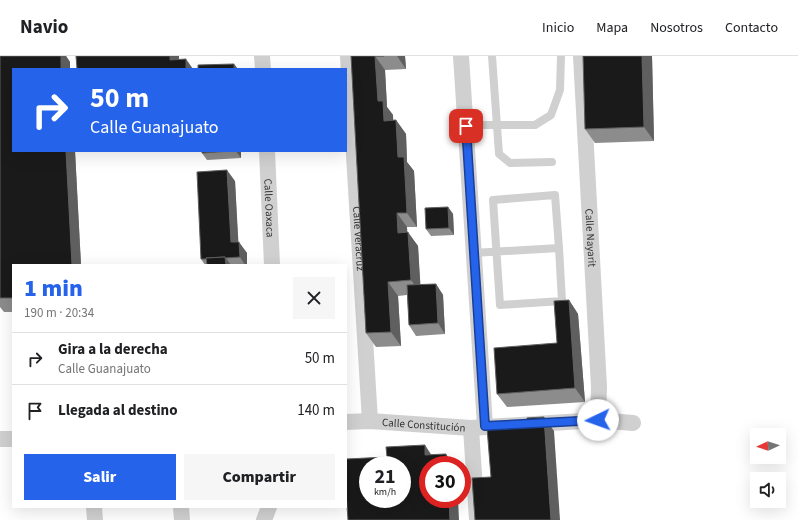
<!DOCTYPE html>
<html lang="es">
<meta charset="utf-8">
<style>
:root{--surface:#fff;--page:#f6f6f6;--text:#202124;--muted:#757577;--line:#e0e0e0;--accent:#2563eb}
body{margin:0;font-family:"Source Sans 3",sans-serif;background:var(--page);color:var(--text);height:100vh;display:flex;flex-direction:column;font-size:15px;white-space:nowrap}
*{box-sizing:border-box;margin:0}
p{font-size:13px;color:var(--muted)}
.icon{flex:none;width:22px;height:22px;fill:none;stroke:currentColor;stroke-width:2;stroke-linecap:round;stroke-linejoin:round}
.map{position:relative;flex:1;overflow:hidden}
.sheet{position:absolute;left:12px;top:208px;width:335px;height:244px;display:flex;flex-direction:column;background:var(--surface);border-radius:0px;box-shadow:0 4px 16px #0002}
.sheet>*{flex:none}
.guide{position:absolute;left:12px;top:12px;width:335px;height:84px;border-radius:0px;box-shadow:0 4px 16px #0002;background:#2563eb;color:#fff;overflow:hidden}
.needle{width:26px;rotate:266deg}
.fabs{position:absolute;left:750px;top:372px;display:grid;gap:8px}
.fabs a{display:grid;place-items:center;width:36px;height:36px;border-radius:0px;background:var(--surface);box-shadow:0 4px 16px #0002;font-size:20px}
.speed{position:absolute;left:359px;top:400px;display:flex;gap:8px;font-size:20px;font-weight:700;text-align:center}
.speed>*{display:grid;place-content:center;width:52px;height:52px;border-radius:50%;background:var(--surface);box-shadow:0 4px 16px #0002;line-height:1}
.speed small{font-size:10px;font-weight:400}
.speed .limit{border:6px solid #d22;background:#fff;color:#111}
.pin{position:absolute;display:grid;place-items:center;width:34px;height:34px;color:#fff;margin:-17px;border-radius:8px;box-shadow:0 2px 6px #0006}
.me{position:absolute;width:44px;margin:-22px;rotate:267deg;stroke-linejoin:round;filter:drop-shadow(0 0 3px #0008)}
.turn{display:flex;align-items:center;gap:14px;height:84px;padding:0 12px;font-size:18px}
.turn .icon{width:52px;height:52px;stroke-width:2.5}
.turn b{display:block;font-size:28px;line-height:34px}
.round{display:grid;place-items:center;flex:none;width:42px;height:42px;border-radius:0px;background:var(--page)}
.overview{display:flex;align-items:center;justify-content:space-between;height:68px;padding:0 12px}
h1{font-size:24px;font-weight:800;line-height:30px;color:var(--accent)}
.action{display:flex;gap:8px;margin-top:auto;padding:8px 12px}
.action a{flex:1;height:46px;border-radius:0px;background:var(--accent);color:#fff;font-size:16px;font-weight:800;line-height:46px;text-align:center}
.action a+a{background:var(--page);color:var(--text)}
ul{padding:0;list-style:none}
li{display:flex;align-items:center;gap:12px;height:52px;padding:0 12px;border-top:1px solid var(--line)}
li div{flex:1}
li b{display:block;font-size:15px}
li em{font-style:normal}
header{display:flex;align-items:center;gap:24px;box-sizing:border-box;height:56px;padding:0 20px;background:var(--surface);border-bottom:1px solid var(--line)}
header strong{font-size:19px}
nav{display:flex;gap:22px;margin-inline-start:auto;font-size:14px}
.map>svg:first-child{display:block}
</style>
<header>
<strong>Navio</strong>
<nav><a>Inicio</a><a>Mapa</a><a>Nosotros</a><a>Contacto</a></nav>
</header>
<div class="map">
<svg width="798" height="464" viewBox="0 0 798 464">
<rect width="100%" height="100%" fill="#fff"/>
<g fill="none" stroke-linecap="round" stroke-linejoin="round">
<g stroke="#d0d0d0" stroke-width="8">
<path d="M492 0 499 98 510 107 552 106"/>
<path d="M466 69H535L551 59 560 34 561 0"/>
<path d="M473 197 559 192 555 139 493 144 500 249 562 245 559 192"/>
</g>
<g stroke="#d0d0d0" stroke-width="16">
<path d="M262 0 263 13"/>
<path id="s1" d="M348 0 370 365"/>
<path d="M461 0 485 370"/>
<path id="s2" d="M581 0 599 331 598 364"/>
<path id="s3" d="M267 95 272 209"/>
<path id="s4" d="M346 366 370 365 471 372 598 364 633 367"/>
<path d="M471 372 477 464"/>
<path d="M0 383H13"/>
<path d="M94 451 95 464"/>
<path d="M181 451 182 464"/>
<path d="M264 464 269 451"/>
</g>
</g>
<g fill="#8c8c8c">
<path d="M0 0H66L70 6V13H13V95H75L81 209H13V256H4L0 251Z"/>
<path d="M351 0H405L406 13 385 14 387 51 393 59V64H396L406 78 407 106 414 115 417 171H407V176L418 190 420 229 436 228 443 239 445 278 416 280 409 269 407 239 398 240 401 290 376 291 366 277Z"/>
<path d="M652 0 654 85 595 87 585 73Z"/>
<path d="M202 95H241V102L207 104 202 97Z"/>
<path d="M235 125 238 186 247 197V209H205L201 203Z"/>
<path d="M448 151 453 158 454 179 431 180 426 173Z"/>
<path d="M569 244 578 258 585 346 507 351 497 338 557 287Z"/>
</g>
<g fill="#5f5f5f">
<path d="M61 0H66L70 6V13H61Z"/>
<path d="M170 0H179V13L170 4Z"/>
<path d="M375 0 385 14 387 51 393 59 394 79 384 65 378 45Z"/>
<path d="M397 0H405L406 13Z"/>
<path d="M642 0H652L654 85 644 71Z"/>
<path d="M186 3 193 13H186Z"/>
<path d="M234 8 238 13H234Z"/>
<path d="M396 64 406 78 407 106 414 115 417 171 407 157 398 101Z"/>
<path d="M66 95H75L81 209H72Z"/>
<path d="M236 95H241V102Z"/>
<path d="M227 114 235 125 239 197 231 186Z"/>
<path d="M448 151 453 158 454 179 449 172Z"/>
<path d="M397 157 407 171 408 190 398 177Z"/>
<path d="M408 176 418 190 421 238 411 224Z"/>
<path d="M239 186 247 197V209H245L240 201Z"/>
<path d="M225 201 231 209H226Z"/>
<path d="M388 226 398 240 401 290 391 276Z"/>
<path d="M436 228 443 239 445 278 438 267Z"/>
<path d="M569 244 578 258 585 346 575 332Z"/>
<path d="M544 361 554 375 560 464H551Z"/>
<path d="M425 389 434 403 425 399Z"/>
<path d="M446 398 454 409H447Z"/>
<path d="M449 443H458L459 464H450Z"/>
</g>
<g fill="#1a1a1a" stroke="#5f5f5f" fill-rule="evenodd">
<path d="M0 0H61V13H13V95H66L72 209H13V242H0Z"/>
<path d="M76 0H170V4L186 3V13H77Z"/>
<path d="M351 0H384H375L378 45H383L384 65 396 64 398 101H404L407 157H397L398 177 408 176 411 224 388 226 391 276 366 277Z"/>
<path d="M583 0H642L644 71 585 73Z"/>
<path d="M234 8V13H198V9Z"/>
<path d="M202 95H232L202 97Z"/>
<path d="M227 114 231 186H239L240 201 226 202 225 201 206 202V203H201L197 116Z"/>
<path d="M448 151 449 172 426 173 425 152Z"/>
<path d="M225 201 226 209H207L206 202Z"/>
<path d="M436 228 438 267 409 269 407 229Z"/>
<path d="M569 244 575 332 497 338 494 292 557 287 554 245Z"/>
<path d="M544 361 551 464H475L472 422 491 421 487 372 527 369V362Z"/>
<path d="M425 389V399L446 398 447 409H428V443H449L450 464H348L346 436V403L387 401 386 391ZM368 409H402V443H368Z"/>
</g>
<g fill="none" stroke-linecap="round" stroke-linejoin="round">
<g stroke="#184099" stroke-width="10">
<path id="route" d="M466 70 485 370 598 364"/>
</g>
<use href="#route" stroke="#2563eb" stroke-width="7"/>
</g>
<g text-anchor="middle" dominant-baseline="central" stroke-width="4" stroke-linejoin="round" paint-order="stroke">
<g font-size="11" fill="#333" stroke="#fff">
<text stroke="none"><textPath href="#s3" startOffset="57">Calle Oaxaca</textPath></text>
<text stroke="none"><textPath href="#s2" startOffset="182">Calle Nayarit</textPath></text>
<text stroke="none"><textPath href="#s1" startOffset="183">Calle Veracruz</textPath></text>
<text stroke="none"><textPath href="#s4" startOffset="78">Calle Constitución</textPath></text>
</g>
</g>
</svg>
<div class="fabs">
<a><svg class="needle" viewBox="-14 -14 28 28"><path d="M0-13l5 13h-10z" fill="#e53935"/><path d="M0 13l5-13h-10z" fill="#757577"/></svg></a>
<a><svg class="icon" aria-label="sound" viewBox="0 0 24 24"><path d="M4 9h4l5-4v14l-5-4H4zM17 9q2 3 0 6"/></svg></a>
</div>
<div class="speed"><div>21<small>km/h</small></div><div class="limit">30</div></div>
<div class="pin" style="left:466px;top:70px;background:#d93025"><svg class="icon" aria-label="arrive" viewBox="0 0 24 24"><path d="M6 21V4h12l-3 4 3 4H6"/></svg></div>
<svg class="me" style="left:598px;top:364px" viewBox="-20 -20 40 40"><circle r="19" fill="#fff"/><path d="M0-13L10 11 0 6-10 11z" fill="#2563eb"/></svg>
<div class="guide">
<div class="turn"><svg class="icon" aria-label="right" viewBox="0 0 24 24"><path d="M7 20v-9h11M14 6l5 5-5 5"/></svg><div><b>50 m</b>Calle Guanajuato</div></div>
</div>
<section class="sheet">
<div class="overview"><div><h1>1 min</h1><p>190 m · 20:34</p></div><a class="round"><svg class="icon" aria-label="close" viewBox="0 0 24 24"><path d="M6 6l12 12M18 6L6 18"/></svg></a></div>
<ul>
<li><svg class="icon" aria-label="right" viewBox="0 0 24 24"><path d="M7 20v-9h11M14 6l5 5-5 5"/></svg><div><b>Gira a la derecha</b><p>Calle Guanajuato</p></div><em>50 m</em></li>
<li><svg class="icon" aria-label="arrive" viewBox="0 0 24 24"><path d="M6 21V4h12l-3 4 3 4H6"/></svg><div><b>Llegada al destino</b></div><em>140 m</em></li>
</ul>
<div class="action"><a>Salir</a><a>Compartir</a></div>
</section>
</div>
